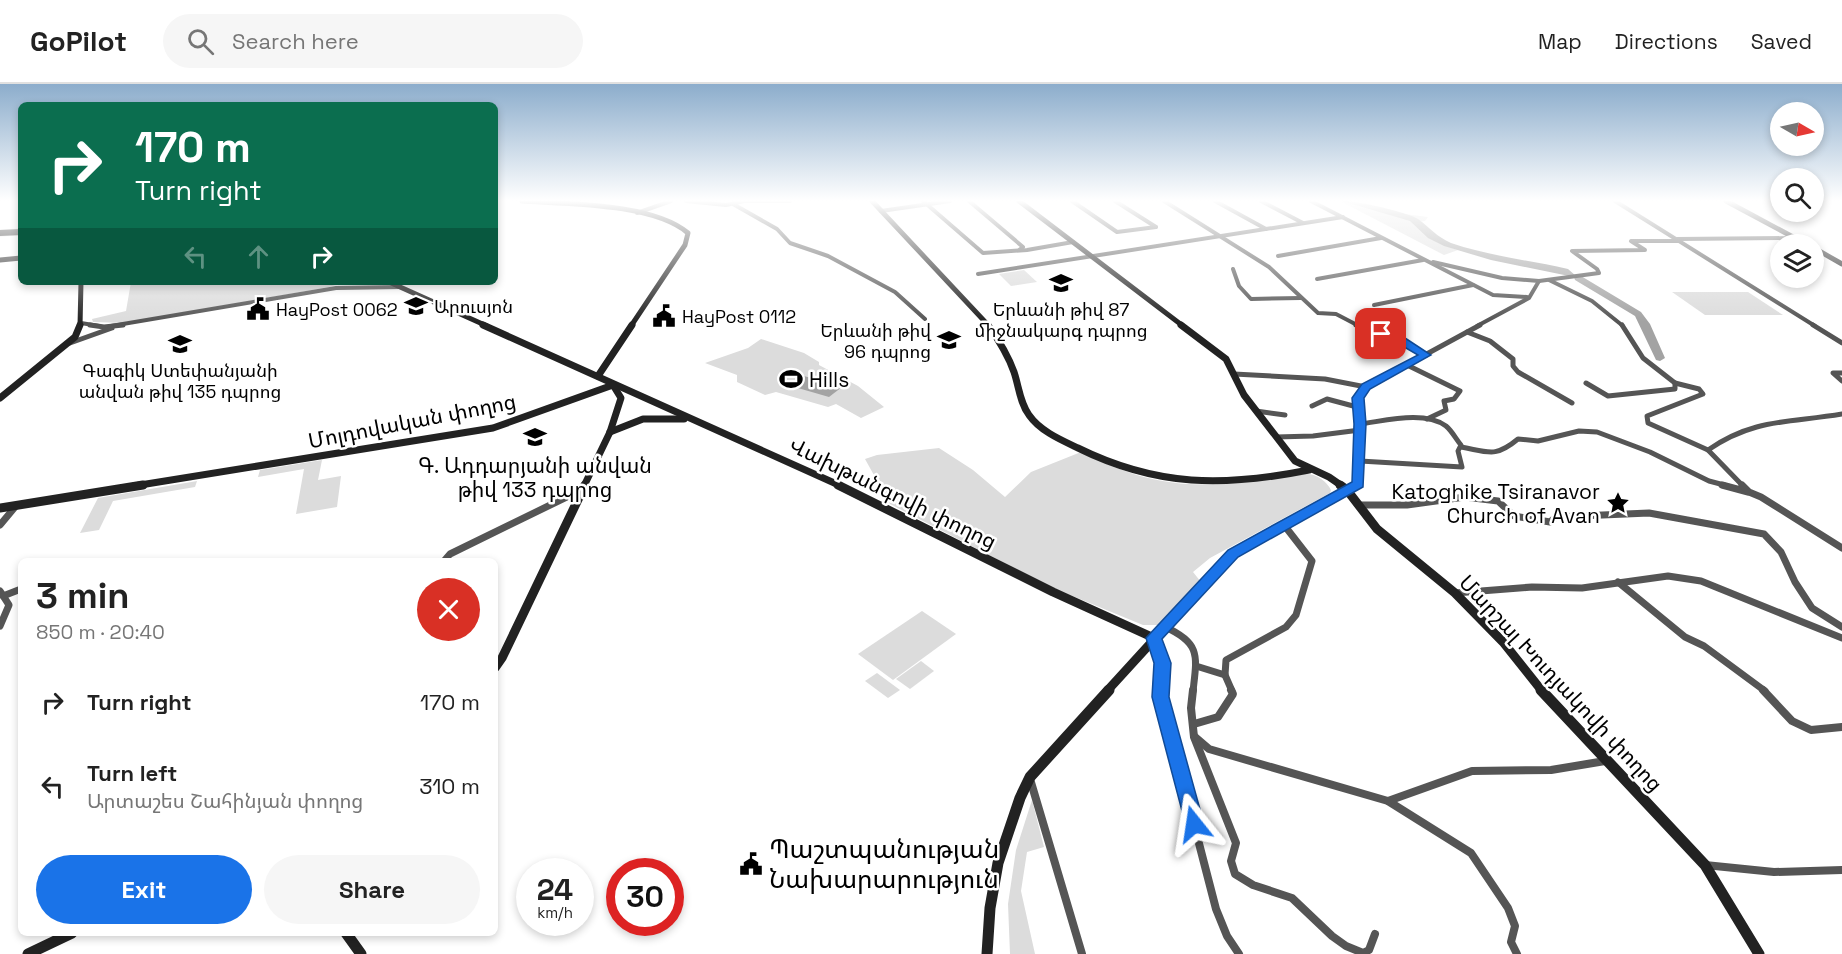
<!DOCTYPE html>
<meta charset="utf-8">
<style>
:root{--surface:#fff;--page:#f6f6f6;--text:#222;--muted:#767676;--line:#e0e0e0;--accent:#1a73e8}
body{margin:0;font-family:"Space Grotesk","Noto Sans Armenian",sans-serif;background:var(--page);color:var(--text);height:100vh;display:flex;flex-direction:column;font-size:22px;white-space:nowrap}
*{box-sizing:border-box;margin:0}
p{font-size:20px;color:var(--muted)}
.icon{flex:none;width:33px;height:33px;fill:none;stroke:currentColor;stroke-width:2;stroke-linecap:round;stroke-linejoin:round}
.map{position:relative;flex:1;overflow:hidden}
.panel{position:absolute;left:18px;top:474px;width:480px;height:378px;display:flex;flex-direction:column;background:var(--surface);border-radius:9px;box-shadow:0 3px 9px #0003}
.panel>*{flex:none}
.guide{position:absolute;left:18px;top:18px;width:480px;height:183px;border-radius:9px;box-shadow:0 3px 9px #0003;background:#0b6e4f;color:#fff;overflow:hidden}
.needle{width:39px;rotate:99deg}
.tools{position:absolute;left:1770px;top:18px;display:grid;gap:12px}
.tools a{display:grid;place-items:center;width:54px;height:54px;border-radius:50%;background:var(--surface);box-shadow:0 3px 9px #0003;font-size:30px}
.speed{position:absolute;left:516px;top:774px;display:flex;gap:12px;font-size:30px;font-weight:700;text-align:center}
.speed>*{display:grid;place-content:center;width:78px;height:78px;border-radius:50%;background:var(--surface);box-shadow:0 3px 9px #0003;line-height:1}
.speed small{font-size:15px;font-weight:400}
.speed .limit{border:9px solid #d22;background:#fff;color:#111}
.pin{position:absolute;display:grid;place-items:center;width:51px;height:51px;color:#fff;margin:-26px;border-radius:12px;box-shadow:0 3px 9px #0006}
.me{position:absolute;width:66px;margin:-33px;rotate:345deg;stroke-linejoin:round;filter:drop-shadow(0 0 4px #0008)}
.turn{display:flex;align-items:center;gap:21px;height:126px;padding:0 18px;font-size:27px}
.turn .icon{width:78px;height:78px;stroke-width:2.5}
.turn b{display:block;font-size:42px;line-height:51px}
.lanes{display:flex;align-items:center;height:57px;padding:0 18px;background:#0003;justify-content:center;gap:30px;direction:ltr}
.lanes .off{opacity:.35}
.round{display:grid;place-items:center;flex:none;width:63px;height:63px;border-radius:32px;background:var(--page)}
.headline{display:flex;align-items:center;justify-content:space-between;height:102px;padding:0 18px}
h1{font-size:36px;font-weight:700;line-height:45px}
.action{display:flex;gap:12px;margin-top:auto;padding:12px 18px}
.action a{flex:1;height:69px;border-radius:36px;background:var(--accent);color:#fff;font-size:24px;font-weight:700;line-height:69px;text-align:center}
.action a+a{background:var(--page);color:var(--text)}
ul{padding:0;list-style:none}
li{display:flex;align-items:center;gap:18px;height:84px;padding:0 18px}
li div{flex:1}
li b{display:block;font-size:22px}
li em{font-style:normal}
header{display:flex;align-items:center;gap:36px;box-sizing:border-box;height:84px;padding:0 30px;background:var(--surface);border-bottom:2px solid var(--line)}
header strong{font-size:28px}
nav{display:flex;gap:33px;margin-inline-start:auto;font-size:21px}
.search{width:420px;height:54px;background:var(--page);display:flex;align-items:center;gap:15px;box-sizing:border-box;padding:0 21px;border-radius:33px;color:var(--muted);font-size:22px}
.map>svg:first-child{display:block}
</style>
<header>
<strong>GoPilot</strong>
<div class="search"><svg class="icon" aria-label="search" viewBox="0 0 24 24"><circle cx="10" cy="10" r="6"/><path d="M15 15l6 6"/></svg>Search here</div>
<nav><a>Map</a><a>Directions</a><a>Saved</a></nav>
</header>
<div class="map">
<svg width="1842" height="870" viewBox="0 0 1842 870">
<rect width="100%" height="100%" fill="#fff"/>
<g fill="#dcdcdc">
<path d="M1340 117H1349L1397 129 1428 133 1425 137 1415 138C1424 154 1442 161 1458 166L1444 171Z"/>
<path d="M1024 186 1037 198 1011 202 999 190Z"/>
<path d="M131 198H344L329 203 124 239 93 238 92 235 126 227Z"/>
<path d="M1672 208H1748L1783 231H1705Z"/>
<path d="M761 255 804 269 819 278V281L858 302 884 323 861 334 836 320 828 323 776 308 765 311 737 298V291L705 279 748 264Z"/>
<path d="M939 364 973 386 1005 413 1031 388 1081 368C1146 400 1183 405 1255 397 1271 396 1289 390 1305 390 1315 389 1327 397 1331 406L1330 409 1210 474 1193 488 1201 498 1158 541H1143L1053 504 890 420 865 375 877 371Z"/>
<path d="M322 376 318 396 341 392 337 423 296 430 304 385 258 393 260 386Z"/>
<path d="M197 397 195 403 113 417 99 446 80 449 98 414Z"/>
<path d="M922 527 956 550 893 596 858 570Z"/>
<path d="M921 577 934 587 910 605 896 595Z"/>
<path d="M877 589 900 606 888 614 865 597Z"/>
<path d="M1032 716 1044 763 1027 768 1021 807 1035 870H1010L1008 820 1016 766Z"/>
</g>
<path fill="#a3a3a3" d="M804 292 842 303 829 313 791 302Z"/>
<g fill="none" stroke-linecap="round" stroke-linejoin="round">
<path fill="#a3a3a3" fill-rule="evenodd" d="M1342 117C1354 116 1408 128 1418 135 1429 143 1437 153 1451 159 1489 172 1529 176 1568 185L1576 192H1581L1641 228 1650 240 1665 274 1660 277 1656 276 1635 232 1575 196 1574 193 1491 176 1444 162 1428 154 1410 137Z"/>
<g stroke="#dbdbdb" stroke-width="7">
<path id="primary" d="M0 149 21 148"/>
</g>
<g stroke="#555" stroke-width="4">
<path d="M686 117 726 121 744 117H790"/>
<path d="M923 117 983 169 1027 166 1073 158"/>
<path d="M969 117 1023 163 1019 166"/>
<path d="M1072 117 1117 148 1156 143"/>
<path d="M1115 117 1156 143"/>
<path d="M1164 117 1269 183 1318 229 1336 230 1359 242"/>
<path d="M1215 117 1266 145"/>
<path d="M1261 117 1303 139"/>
<path d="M1311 117 1493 211 1527 213"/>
<path d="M1615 117 1815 242"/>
<path d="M733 120 777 145 790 159 828 172 895 208 925 235"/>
<path d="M881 127 950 117"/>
<path d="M637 129 671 117"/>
<path d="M1677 155 1793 154"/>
<path d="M1278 172 1381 154"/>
<path d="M1433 178 1502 194 1539 197"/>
<path d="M1233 185 1239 202 1251 215 1301 214"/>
<path d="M978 190 1343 133"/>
<path d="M1317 195 1423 176"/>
<path d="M1549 196 1592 217 1623 242"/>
<path d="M1374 221 1473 201"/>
<path d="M81 239 99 242"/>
<path d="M111 242 336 204 400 203"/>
<path d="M1477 242 1529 214 1539 197 1599 189 1597 185 1572 167 1645 166 1631 157H1679"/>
</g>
<g stroke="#555" stroke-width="5">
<path d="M90 241 104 243 123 241"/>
<path d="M1356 241 1398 255 1426 271"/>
<path d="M1813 241 1842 259"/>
<path d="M1467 248 1490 257 1513 275V282L1518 288 1572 319"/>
<path d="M70 259 112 244"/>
<path d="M1407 281 1460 307 1454 315 1444 317 1446 326 1427 335"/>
<path d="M1842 289H1833L1842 297"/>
<path d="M1234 290 1325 295 1366 303"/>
<path d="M1586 299 1608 312 1675 305V299L1643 274 1622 241"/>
<path d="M1675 299 1699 305 1703 310 1647 332 1648 339 1708 366"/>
<path d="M1312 322 1327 315 1357 323"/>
<path d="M1256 327 1285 331"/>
<path d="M1360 340C1385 337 1424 326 1446 342 1452 347 1456 355 1461 361L1458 367 1462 383 1360 377"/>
<path d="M1276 353 1313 352 1360 346"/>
<path d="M1461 363C1489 368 1495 374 1518 355L1538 357 1579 347 1597 348 1650 368 1709 397 1728 402"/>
<path d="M1354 402 1358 400 1360 340 1358 314 1366 303 1480 241"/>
<path d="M1743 402 1708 366C1754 334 1790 339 1842 330"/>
</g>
<g stroke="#555" stroke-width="7">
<path d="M1722 401 1748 408"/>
<path d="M1742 401 1749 408 1761 413 1842 464"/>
<path d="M1347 406 1357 401"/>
<path d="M1358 421H1407L1465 413 1498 417 1514 432 1550 438 1556 433 1649 429 1764 450 1781 468 1795 498 1812 524 1842 543"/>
<path d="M0 441 15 423"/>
<path d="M444 477 450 470 581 406"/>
<path d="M1618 498 1685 553 1704 562 1765 607"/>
<path d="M0 507 9 521 0 542"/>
<path d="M1455 509 1532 503 1582 504 1668 492 1701 497 1842 554"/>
<path d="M3 512 21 505"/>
<path d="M1165 543C1201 559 1197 572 1193 607"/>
<path d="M1154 555 1163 579 1161 607"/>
<path d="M1196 582 1225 591"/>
<path d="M1232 607 1225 591 1226 576 1286 543 1296 531 1312 477 1284 441"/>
</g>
<g stroke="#555" stroke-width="8">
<path d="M1161 606V613L1216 825 1227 852 1239 870"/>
<path d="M1193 606 1191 624 1194 653 1236 759 1231 777 1235 790 1253 801 1292 814 1332 852 1346 862 1363 869 1369 866 1375 850"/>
<path d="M1763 606 1792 637 1811 646 1842 643"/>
<path d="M1194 640 1218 633 1233 610 1231 606"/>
<path d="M1195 653 1209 665 1388 717 1471 769 1508 824 1515 842 1511 858 1517 870"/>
<path d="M1030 695 1082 870"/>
<path d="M1388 717 1472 687 1551 686 1605 677"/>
<path d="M1705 781 1774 788 1842 786"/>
</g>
<g stroke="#222" stroke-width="5">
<path d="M522 117C567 120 653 119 688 149L685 161 631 242"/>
<path d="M872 117 989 242"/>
<path d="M1019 117 1183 242"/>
<path d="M1726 117 1806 160"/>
<path d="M1814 164 1842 180"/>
<path d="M0 176 21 174"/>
<path d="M389 198 487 242"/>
<path d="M80 242 81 198"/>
</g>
<g stroke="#222" stroke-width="7">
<path d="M483 241 841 402"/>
<path d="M988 241C998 255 1008 271 1014 288 1019 303 1020 319 1029 331 1040 347 1061 356 1078 364 1157 403 1224 403 1309 386"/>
<path d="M1181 241 1226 275 1244 311 1295 377 1329 393 1342 402"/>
<path d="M598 292 632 241"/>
<path d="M0 314 75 253 80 241"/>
<path d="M610 348 643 335H684"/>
<path d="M134 402 493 344 613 301"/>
<path d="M584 402 610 348 621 314 613 301"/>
</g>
<g stroke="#222" stroke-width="9">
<path d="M838 401 1053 508 1154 554"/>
<path d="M1340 401 1347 406 1377 445 1455 509 1503 558 1542 607"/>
<path d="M0 424 143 401"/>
<path d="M495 584 502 574 585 401"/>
<path d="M1107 607 1233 469 1347 406"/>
</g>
<g stroke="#222" stroke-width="11">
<path d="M1541 606 1705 781 1759 870"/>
<path d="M346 849 361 870"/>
<path d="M28 870 72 849"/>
<path d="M987 870 990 824 998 779 1020 714 1030 693 1109 606"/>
</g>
<use href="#primary" stroke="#000" stroke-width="6"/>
</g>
<linearGradient id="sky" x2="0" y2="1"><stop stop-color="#8cadcc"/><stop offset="0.49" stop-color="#fff"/><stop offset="1" stop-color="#fff" stop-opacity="0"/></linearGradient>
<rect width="1842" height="238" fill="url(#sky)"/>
<path fill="#1a73e8" stroke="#114b97" stroke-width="1.5" d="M1378 247 1402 252 1431 271 1370 305 1364 314 1366 340 1363 403 1238 473 1162 555 1171 579 1169 613 1204 740 1201 746 1194 748 1187 746 1152 613 1154 579 1146 554 1228 466 1352 398 1354 340 1352 314 1362 300 1418 271 1394 257 1378 252Z"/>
<defs>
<g id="school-bare" transform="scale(1.8)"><path d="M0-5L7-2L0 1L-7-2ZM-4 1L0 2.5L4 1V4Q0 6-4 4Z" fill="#000" stroke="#fff" stroke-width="2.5" paint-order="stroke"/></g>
<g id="civic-bare" transform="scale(1.8)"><path d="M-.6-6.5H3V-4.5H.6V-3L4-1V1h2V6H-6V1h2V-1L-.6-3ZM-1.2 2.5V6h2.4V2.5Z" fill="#000" stroke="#fff" stroke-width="2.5" paint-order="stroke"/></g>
<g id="stadium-bare" transform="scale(1.8)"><path d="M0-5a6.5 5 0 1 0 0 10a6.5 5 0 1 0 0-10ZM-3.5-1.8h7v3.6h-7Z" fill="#000" stroke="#fff" stroke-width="2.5" paint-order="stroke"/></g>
<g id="sight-bare" transform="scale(1.8)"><path d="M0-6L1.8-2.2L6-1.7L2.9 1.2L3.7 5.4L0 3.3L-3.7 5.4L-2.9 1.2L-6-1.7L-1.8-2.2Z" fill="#000" stroke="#fff" stroke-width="2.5" paint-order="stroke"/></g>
</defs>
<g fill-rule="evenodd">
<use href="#school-bare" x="1061" y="199"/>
<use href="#school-bare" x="416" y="222"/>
<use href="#civic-bare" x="258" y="225"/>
<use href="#civic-bare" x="664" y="232"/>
<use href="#school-bare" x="949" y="256"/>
<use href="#school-bare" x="180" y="260"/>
<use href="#stadium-bare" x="791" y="295"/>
<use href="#school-bare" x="535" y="353"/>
<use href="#sight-bare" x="1618" y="419"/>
<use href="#civic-bare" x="751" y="780"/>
</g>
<g text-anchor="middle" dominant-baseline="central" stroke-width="5" stroke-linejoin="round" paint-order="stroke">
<g font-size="18" fill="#000" stroke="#fff" text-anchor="start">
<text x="434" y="222">Արուսյոն</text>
<text x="276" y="225">HayPost 0062</text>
<text x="1061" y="225" text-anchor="middle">Երևանի թիվ 87<tspan x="1061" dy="21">միջնակարգ դպրոց</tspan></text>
<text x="682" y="232">HayPost 0112</text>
<text x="931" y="246" text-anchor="end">Երևանի թիվ<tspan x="931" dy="21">96 դպրոց</tspan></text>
<text x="180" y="286" text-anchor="middle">Գագիկ Ստեփանյանի<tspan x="180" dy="21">անվան թիվ 135 դպրոց</tspan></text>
</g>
<g font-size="21" fill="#000" stroke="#fff" text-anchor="start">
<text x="809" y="295">Hills</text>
<text x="535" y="381" text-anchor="middle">Գ. Ադդարյանի անվան<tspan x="535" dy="24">թիվ 133 դպրոց</tspan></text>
<text x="1600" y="407" text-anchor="end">Katoghike Tsiranavor<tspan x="1600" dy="24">Church of Avan</tspan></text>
</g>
<g font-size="21" fill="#000" stroke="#fff">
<text transform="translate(412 337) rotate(-11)">Մոլդովական փողոց</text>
<text transform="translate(893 409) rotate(26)">Վախթանգովի փողոց</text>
<text transform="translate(1561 599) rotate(47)">Մարշալ Խուդյակովի փողոց</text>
</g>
<g font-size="26" fill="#000" stroke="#fff" text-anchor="start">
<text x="769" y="765">Պաշտպանության<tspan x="769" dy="30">Նախարարություն</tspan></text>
</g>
</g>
</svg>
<div class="tools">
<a><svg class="needle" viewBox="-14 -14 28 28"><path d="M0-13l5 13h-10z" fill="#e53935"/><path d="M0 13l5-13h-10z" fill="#767676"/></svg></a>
<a><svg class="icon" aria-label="search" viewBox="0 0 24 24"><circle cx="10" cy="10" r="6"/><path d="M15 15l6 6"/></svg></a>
<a><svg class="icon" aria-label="layers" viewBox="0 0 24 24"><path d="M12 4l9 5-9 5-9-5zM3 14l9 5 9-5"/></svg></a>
</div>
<div class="speed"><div>24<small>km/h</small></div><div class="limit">30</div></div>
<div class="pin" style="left:1381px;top:250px;background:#d93025"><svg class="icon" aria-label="arrive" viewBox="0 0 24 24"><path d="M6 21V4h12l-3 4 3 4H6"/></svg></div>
<svg class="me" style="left:1194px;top:740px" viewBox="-20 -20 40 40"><path d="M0-17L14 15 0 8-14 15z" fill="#1a73e8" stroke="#fff" stroke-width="4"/></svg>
<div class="guide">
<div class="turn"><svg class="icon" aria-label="right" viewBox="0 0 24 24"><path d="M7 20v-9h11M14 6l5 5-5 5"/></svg><div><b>170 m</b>Turn right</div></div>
<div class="lanes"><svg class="icon off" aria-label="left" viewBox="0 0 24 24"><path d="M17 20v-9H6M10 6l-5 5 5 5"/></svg><svg class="icon off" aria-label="ahead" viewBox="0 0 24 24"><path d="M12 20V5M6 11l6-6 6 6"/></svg><svg class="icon" aria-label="right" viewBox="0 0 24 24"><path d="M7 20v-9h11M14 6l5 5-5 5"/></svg></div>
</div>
<section class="panel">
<div class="headline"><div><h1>3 min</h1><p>850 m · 20:40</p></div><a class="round" style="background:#d93025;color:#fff"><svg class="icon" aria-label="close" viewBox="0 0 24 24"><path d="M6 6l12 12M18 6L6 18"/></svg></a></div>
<ul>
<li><svg class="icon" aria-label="right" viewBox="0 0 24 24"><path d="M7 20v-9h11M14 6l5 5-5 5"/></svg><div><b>Turn right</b></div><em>170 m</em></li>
<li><svg class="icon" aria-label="left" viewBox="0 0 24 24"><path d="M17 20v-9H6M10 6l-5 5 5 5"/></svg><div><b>Turn left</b><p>Արտաշես Շահինյան փողոց</p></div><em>310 m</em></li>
</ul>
<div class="action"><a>Exit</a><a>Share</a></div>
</section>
</div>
